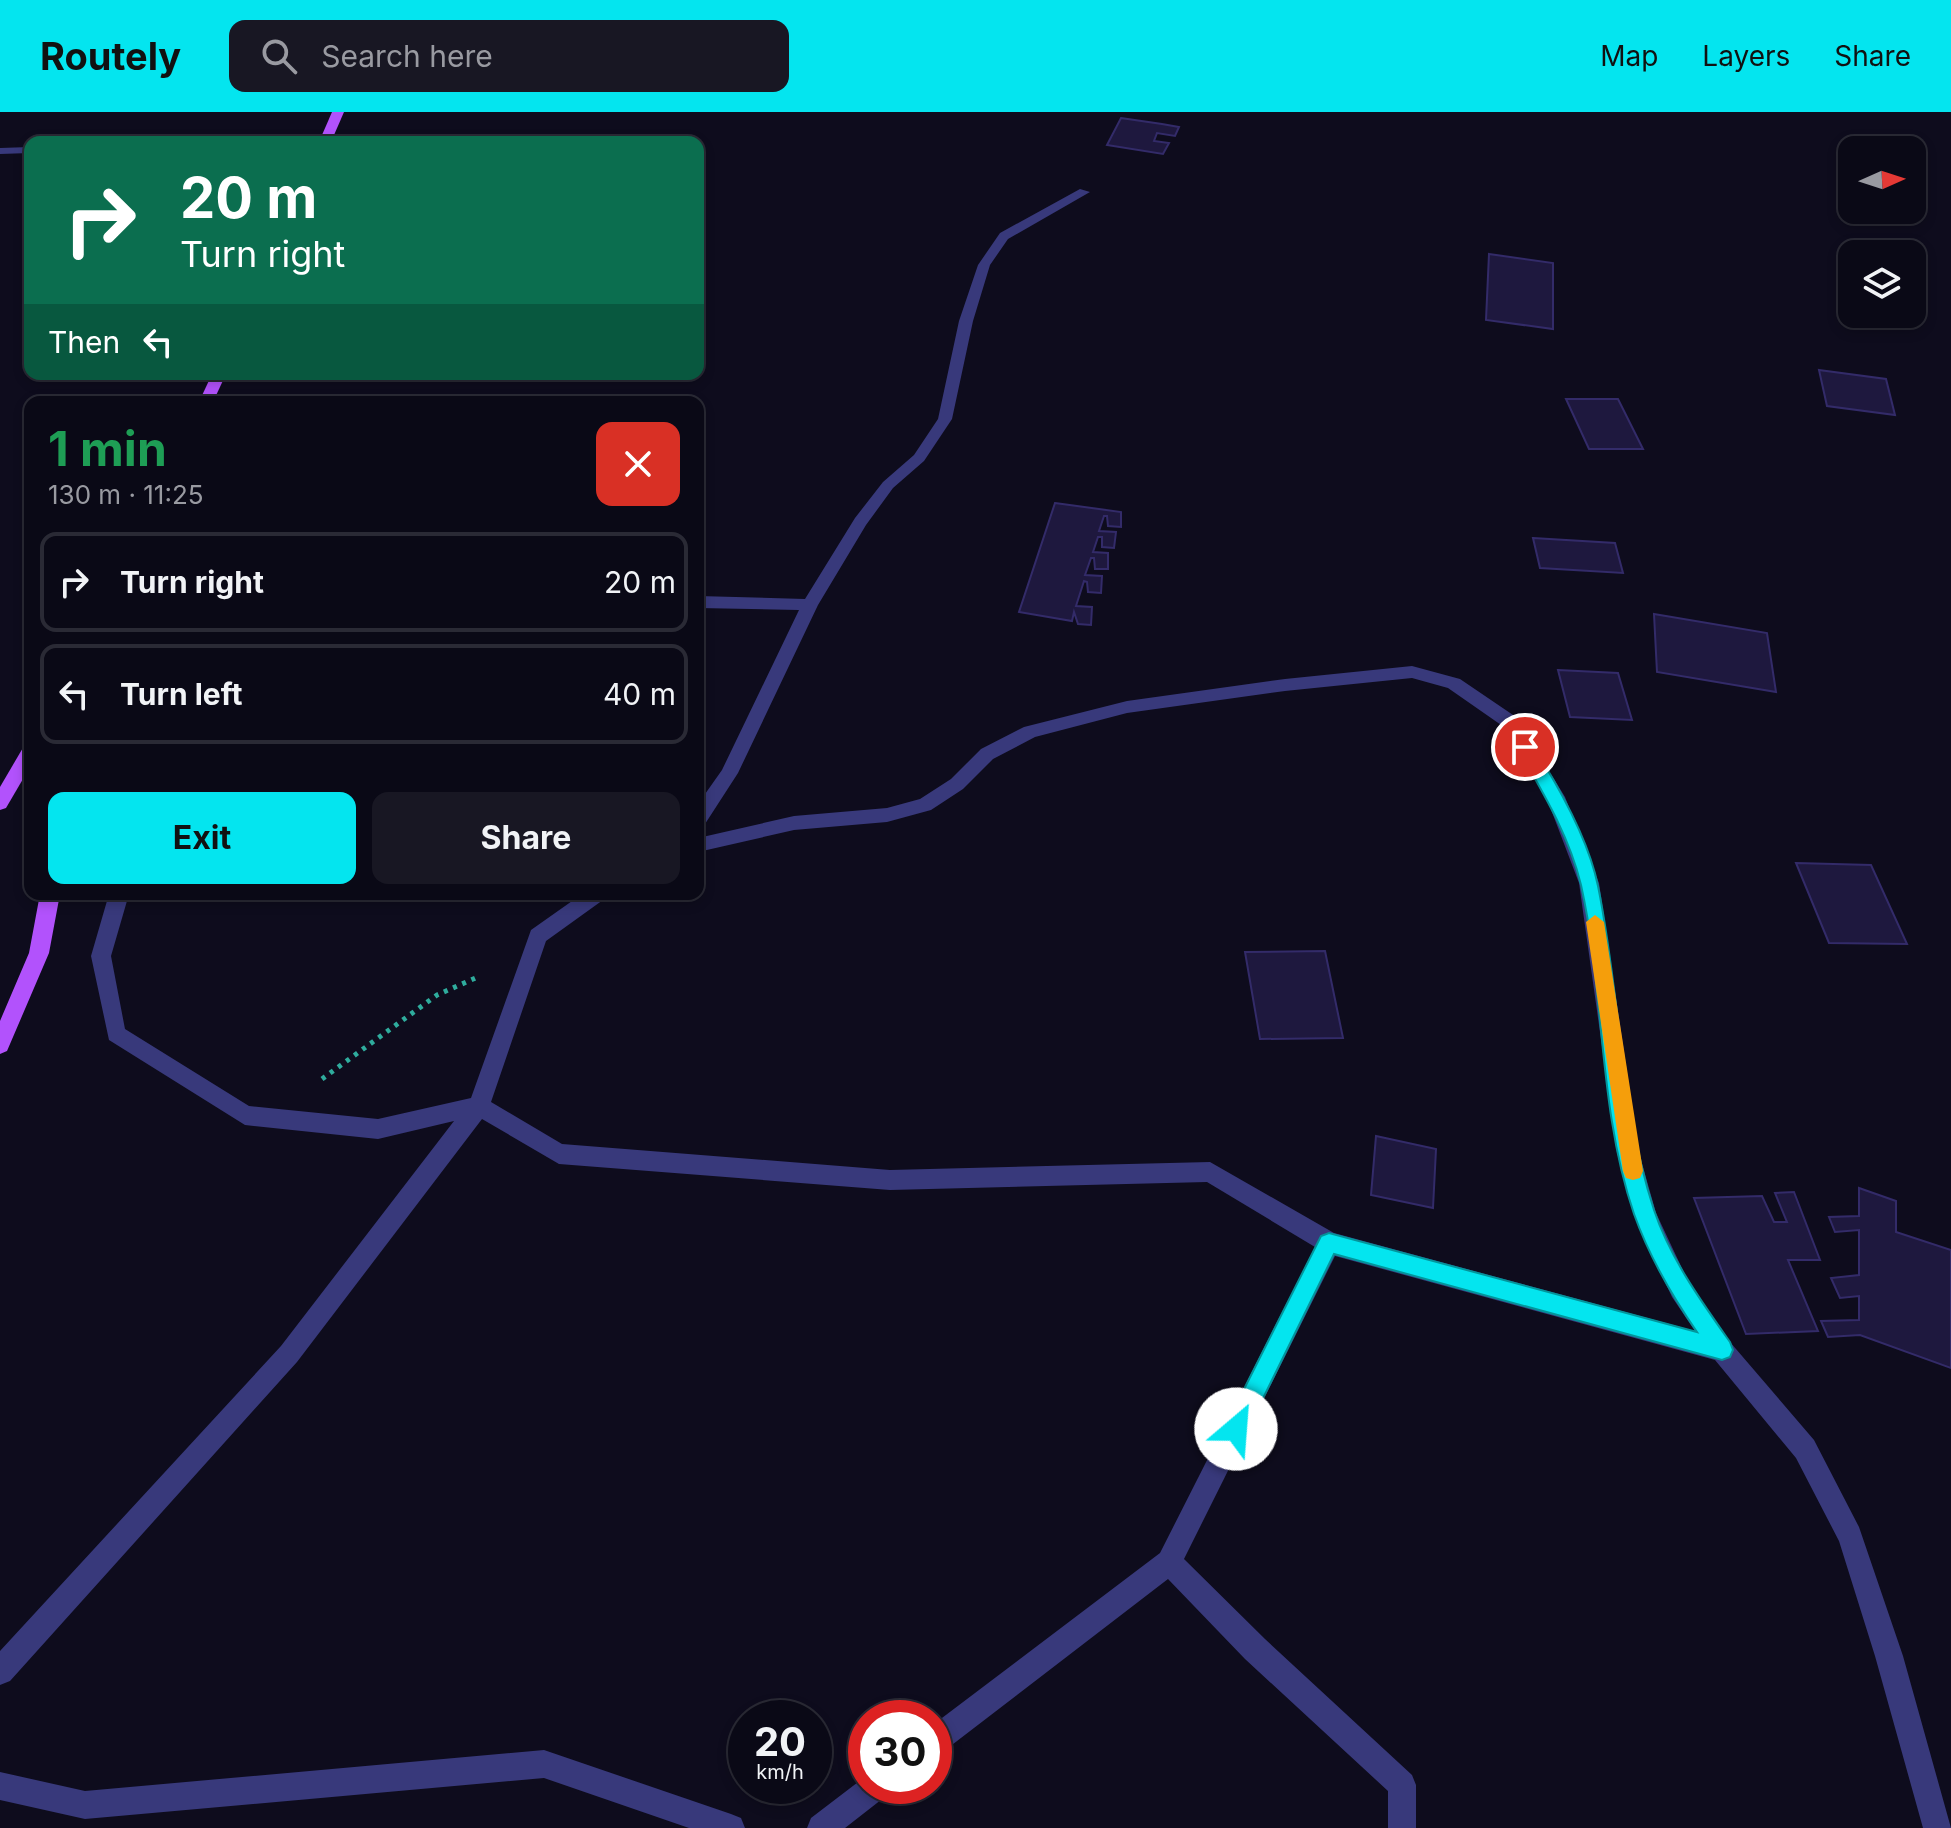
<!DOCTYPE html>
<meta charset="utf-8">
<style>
:root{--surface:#0a0916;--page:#181723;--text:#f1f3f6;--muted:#999aa1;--line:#2a2a35;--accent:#04e5ef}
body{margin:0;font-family:Inter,sans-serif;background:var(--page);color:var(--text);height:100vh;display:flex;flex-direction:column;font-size:30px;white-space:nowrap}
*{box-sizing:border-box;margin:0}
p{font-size:26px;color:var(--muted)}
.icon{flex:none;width:44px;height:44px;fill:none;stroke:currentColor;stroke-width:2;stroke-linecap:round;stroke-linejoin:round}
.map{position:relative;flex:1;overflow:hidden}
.sheet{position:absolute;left:24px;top:284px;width:680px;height:504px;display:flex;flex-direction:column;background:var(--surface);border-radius:16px;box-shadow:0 4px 12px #0003,0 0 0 2px var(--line)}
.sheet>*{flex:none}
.top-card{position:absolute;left:24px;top:24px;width:680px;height:244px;border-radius:16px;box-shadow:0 4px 12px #0003,0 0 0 2px var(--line);background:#0b6e4f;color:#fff;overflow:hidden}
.needle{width:52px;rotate:87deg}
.tools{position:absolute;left:1838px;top:24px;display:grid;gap:16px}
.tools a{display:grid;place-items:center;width:88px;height:88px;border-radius:16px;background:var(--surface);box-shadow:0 4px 12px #0003,0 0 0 2px var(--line);font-size:40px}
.speed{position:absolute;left:728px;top:1588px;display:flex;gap:16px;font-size:40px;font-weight:700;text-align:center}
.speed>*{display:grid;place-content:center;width:104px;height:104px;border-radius:50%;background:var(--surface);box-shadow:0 4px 12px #0003,0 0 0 2px var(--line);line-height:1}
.speed small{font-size:20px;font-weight:400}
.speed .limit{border:12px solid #d22;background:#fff;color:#111}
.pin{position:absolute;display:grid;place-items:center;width:68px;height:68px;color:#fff;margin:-34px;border:4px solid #fff;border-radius:50%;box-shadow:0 2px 8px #0007}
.me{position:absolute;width:88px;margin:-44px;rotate:27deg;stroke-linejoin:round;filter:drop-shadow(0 0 6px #0008)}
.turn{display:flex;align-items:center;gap:28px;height:168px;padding:0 24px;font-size:36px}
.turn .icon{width:104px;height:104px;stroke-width:2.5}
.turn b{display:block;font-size:56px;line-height:68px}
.then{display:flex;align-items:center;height:76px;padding:0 24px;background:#0003;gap:16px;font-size:30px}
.round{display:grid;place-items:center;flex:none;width:84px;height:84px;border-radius:16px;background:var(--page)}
.headline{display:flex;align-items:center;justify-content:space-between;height:136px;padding:0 24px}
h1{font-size:48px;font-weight:700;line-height:60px;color:#1e9e55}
.cta{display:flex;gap:16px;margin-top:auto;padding:16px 24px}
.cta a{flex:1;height:92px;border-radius:16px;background:var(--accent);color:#111;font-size:32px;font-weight:700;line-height:92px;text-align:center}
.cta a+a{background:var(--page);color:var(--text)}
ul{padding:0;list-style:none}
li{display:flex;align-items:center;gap:24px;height:100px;margin:0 16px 12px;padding:0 8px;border:4px solid var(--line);border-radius:16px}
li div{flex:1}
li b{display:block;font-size:30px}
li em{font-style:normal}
header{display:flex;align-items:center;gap:48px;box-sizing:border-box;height:112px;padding:0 40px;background:var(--accent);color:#111}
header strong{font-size:38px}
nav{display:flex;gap:44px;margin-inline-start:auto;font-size:28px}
.search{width:560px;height:72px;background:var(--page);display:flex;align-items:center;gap:20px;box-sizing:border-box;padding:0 28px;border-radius:16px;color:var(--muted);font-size:30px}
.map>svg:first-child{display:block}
</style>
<header>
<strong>Routely</strong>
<div class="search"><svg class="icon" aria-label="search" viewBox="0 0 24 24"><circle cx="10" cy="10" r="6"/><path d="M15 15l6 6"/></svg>Search here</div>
<nav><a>Map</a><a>Layers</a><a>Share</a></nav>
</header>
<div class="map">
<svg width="1951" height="1716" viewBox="0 0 1951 1716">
<rect width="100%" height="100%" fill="#0e0c1d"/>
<g fill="#1e183e" stroke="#332b69" stroke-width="2">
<path d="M1121 6 1162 12 1179 15 1175 24 1157 21 1154 29 1169 31 1163 42 1107 33Z"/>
<path d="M1489 142 1553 151V217L1486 208Z"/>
<path d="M1819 258 1886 267 1895 303 1827 294Z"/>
<path d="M1566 287H1618L1643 337H1589Z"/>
<path d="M1055 391 1121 400V415L1108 414 1107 404H1104L1099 419 1116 420 1114 436 1102 435V425H1098L1093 440 1108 441V457H1095L1094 446H1091L1085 463 1102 464 1101 481 1088 480 1087 470 1084 469 1076 494 1092 495 1091 513 1078 512 1074 500 1072 509 1019 500Z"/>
<path d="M1533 426 1615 431 1623 461 1540 456Z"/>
<path d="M1654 502 1767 521 1776 580 1657 560Z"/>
<path d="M1558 558 1618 561 1632 608 1570 605Z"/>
<path d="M1796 751 1871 753 1907 832 1829 831Z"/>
<path d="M1325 839 1343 926 1260 927 1245 840Z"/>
<path d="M1376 1024 1436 1037 1433 1096 1371 1083Z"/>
<path d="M1859 1076 1896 1089V1120L1951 1138V1256L1860 1223 1828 1225 1821 1209 1859 1208V1184L1840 1186 1831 1166 1859 1163V1118L1835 1120 1829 1105 1859 1104Z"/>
<path d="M1794 1080 1820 1148H1788L1818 1219 1746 1222 1694 1086 1762 1084 1774 1110H1787L1775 1081Z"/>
</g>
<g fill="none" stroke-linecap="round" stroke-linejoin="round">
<path stroke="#2fac9d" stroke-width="5" stroke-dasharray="4 6" stroke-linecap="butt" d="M322 967 437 883 480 864"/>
<g fill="#38397b" fill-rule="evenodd">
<path d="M327 24 331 25V29L247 30 253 27Z"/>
<path d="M30 35V41L0 42V36Z"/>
<path d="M1080 77 1090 80 1008 127 990 153 973 209 952 307 924 349 893 376 866 413 818 493 738 661 705 712 698 714V692L722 658 799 498 698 496V484L805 487 855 406 883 370 914 343 938 307 959 209 978 153 1000 121Z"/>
<path d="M1412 554 1460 567 1516 605 1565 685 1599 771 1639 1041 1656 1101 1688 1169 1730 1230 1814 1328 1859 1415 1903 1544 1951 1716H1923L1875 1544 1839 1429 1796 1346 1715 1248 1335 1144 1184 1447 1265 1527 1412 1663 1416 1673V1716H1388V1679L1245 1547 1168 1467 944 1639 934 1643V1612L1160 1441 1315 1135 1207 1070 890 1078 559 1052 482 1007 297 1250 10 1569 0 1573V1539L281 1234 454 1009 378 1027 245 1013 109 928 91 844 109 782H129L111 844 125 917 249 994 378 1007 471 986 531 818 582 782H606L603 788 546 829 491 990 562 1032 890 1058 1210 1050 1334 1121 1695 1219 1672 1185 1634 1103 1617 1041 1579 771 1547 687 1504 615 1448 576 1412 566 1285 579 1127 601 1035 625 993 647 963 677 931 698 887 710 794 718 698 740V726L794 704 887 696 920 687 951 667 981 637 1024 615 1127 589 1285 567Z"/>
<path d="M544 1638 731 1702 741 1706 745 1716H689L544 1666 85 1707 0 1688V1660L85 1679Z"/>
<path d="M866 1664V1674H890L886 1684 845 1716H807L811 1706Z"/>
</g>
<g fill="#b252fc" fill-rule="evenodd">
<path d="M332 0H344L331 30H319Z"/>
<path d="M212 262H226L213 290H199Z"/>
<path d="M30 632V655L6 696 0 698V675L24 634Z"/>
<path d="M40 782H60L49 841 7 939 0 942V909L29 841Z"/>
</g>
</g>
<path fill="#04e5ef" stroke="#03959b" stroke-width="2" d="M1525 629 1531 631C1558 673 1588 725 1598 774 1620 881 1620 994 1654 1098 1670 1146 1701 1189 1730 1230L1733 1238 1730 1245 1722 1248 1334 1142 1244 1325 1236 1328 1228 1325 1224 1317 1228 1309 1321 1124 1329 1121 1697 1220C1672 1184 1649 1144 1634 1102 1598 997 1605 881 1581 773 1569 723 1542 679 1517 635Z"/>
<path fill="#f59e0b" d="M1595 803 1604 810 1643 1059 1640 1066 1633 1068 1626 1066 1623 1059 1586 810Z"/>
</svg>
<div class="tools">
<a><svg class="needle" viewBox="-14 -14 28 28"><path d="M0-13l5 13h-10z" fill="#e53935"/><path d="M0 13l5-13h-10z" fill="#999aa1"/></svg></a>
<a><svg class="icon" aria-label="layers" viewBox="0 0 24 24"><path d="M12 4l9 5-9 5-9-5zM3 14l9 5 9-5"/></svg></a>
</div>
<div class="speed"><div>20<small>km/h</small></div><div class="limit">30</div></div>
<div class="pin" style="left:1525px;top:635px;background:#d93025"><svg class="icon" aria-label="arrive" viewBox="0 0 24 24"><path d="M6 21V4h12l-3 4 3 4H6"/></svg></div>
<svg class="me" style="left:1236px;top:1317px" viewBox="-20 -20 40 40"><circle r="19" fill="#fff"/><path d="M0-13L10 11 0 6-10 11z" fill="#04e5ef"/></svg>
<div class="top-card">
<div class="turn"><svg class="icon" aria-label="right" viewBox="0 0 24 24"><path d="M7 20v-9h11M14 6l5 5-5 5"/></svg><div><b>20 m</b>Turn right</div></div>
<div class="then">Then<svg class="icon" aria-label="left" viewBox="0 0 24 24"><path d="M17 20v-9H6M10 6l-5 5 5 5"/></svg></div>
</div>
<section class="sheet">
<div class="headline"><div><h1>1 min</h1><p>130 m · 11:25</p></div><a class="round" style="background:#d93025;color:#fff"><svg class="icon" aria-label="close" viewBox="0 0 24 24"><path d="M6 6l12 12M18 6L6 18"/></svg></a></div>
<ul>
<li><svg class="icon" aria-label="right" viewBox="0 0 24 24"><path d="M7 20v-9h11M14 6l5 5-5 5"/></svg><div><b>Turn right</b></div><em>20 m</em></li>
<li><svg class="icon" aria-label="left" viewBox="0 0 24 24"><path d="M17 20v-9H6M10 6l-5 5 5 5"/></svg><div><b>Turn left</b></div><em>40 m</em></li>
</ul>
<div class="cta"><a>Exit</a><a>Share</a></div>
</section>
</div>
